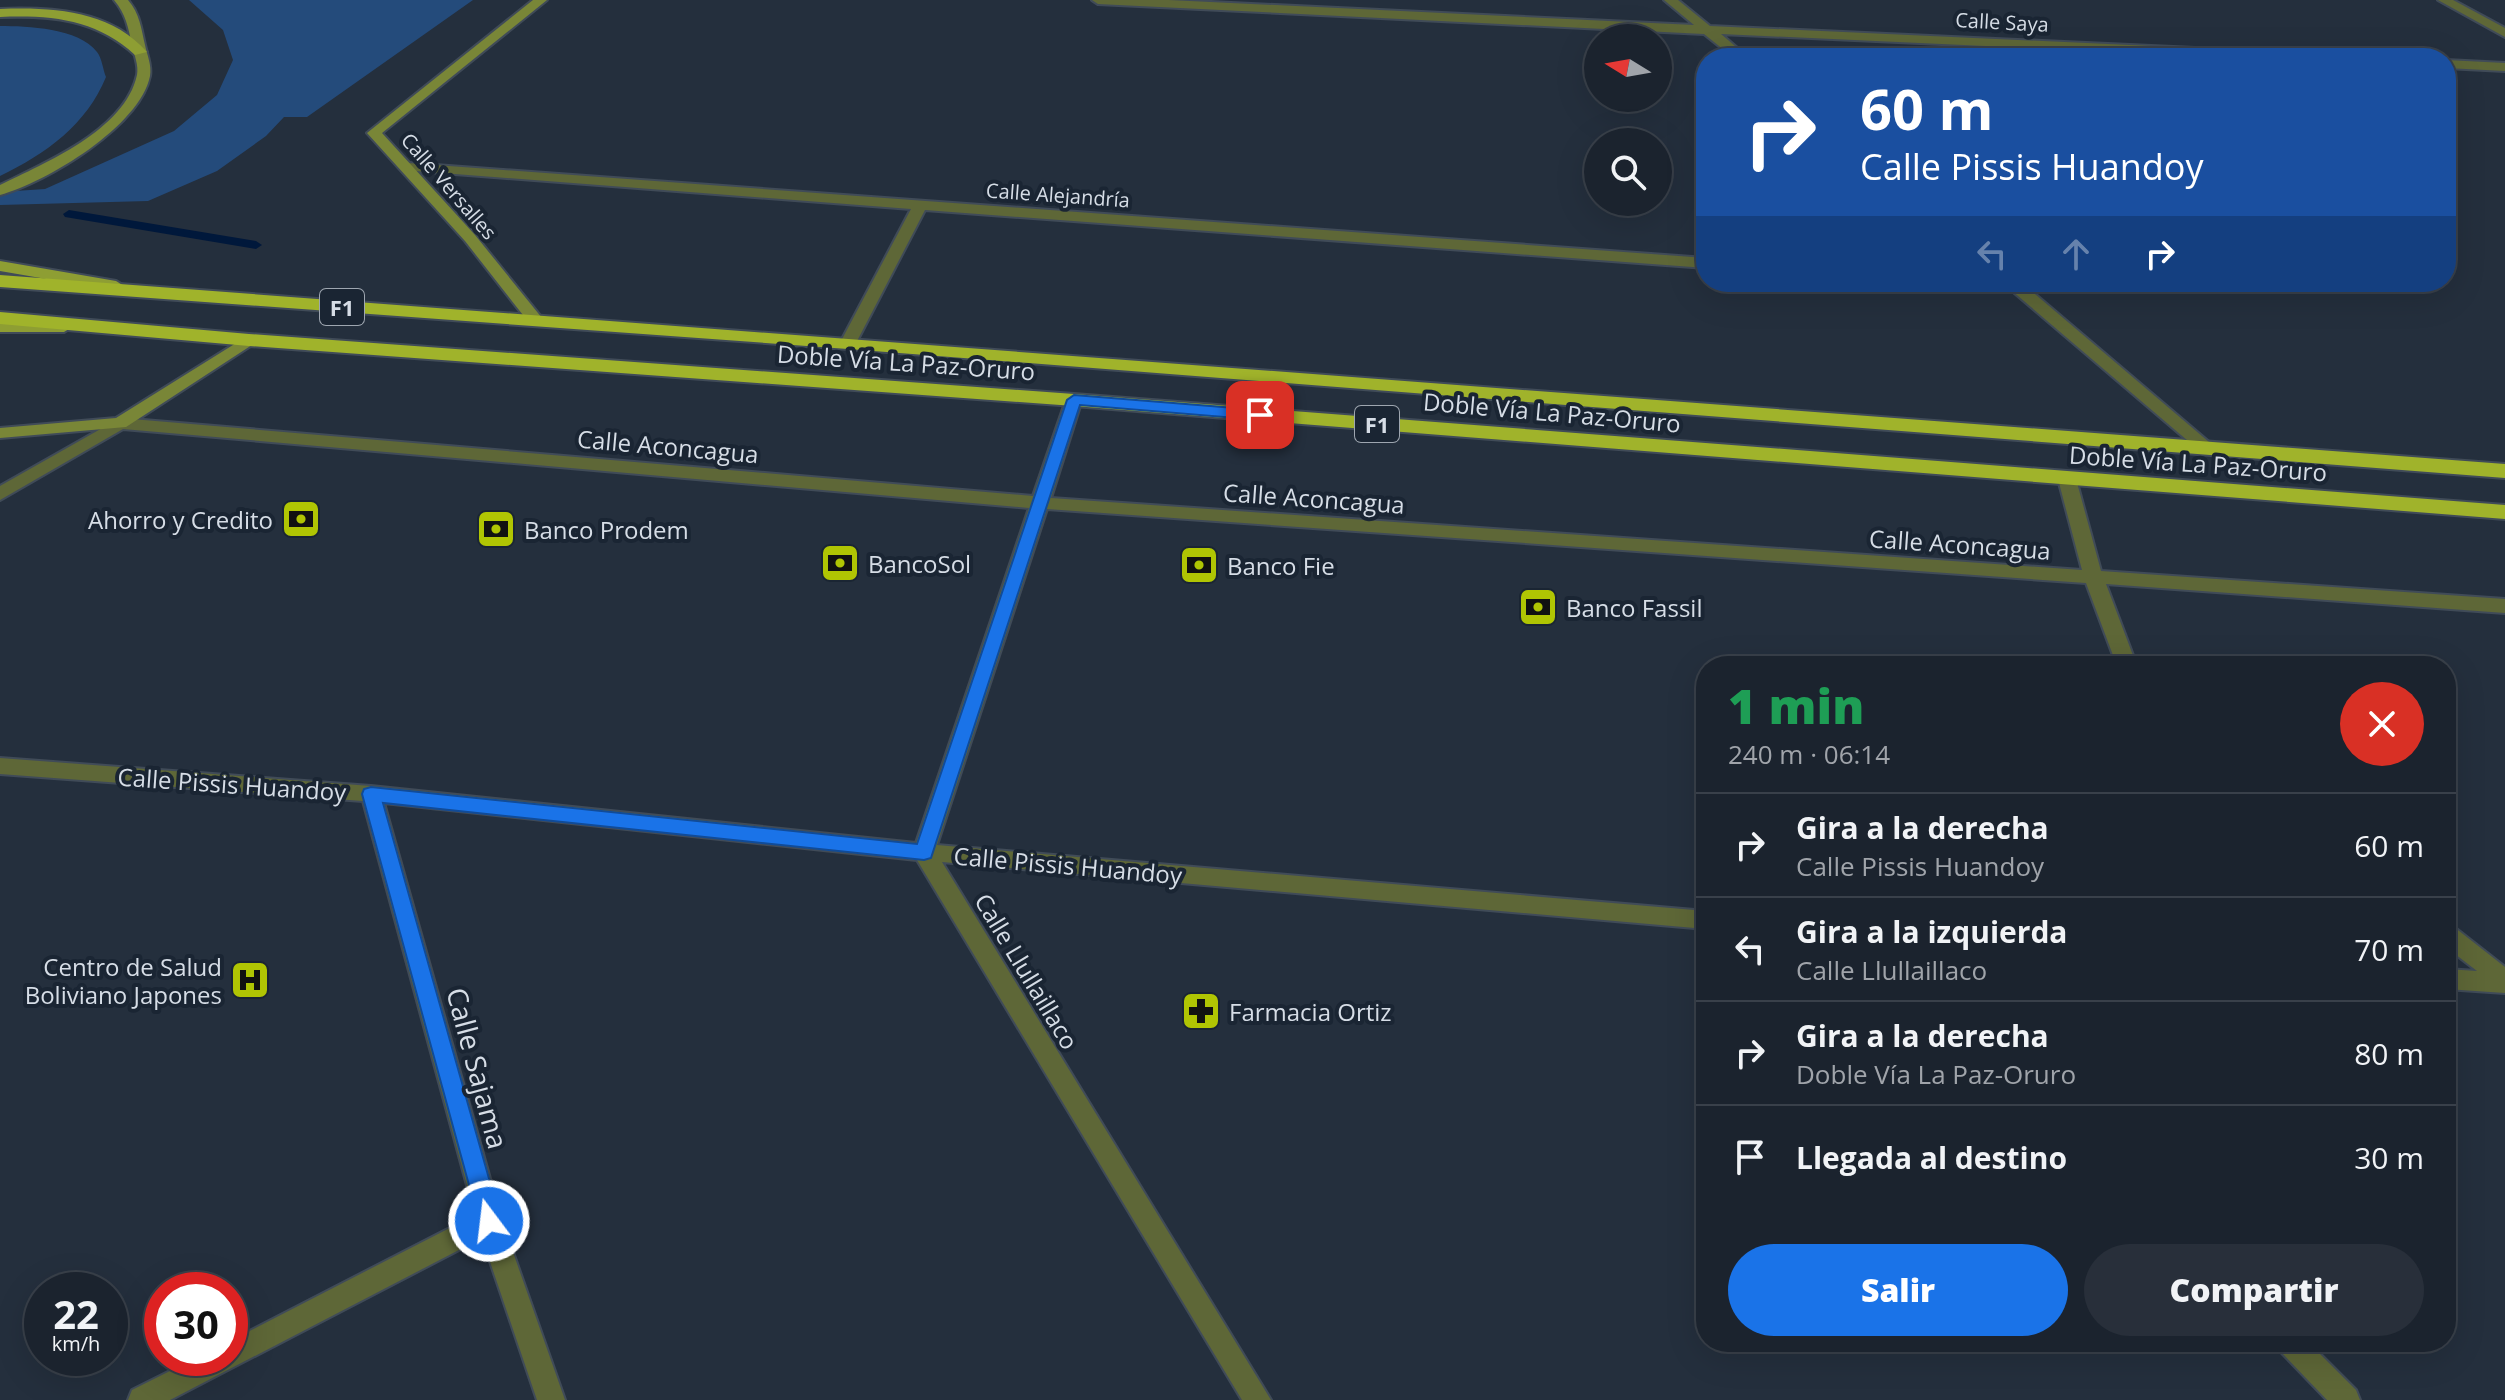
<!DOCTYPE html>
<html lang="es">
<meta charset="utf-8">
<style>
:root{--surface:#1b232e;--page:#282f3a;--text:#f1f3f6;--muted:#a0a4aa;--line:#39404a;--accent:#1a73e8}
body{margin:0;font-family:"Open Sans",sans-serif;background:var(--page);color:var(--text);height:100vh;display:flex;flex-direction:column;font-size:30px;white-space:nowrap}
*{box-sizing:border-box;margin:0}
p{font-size:26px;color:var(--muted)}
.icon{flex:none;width:44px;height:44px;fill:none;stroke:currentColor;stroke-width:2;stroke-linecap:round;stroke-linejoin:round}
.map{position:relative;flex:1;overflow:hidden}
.side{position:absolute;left:1696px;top:656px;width:760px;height:696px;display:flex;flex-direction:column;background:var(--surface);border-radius:32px;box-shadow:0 8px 32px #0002,0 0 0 2px var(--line)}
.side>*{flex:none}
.banner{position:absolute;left:1696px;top:48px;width:760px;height:244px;border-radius:32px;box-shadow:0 8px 32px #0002,0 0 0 2px var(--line);background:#1a4fa0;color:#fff;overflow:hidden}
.needle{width:52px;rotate:281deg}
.buttons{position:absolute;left:1584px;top:24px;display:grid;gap:16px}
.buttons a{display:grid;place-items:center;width:88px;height:88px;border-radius:50%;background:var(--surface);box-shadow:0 8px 32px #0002,0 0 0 2px var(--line);font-size:40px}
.speed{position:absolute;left:24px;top:1272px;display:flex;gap:16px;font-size:40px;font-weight:700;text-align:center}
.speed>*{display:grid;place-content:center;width:104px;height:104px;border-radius:50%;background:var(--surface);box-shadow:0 8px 32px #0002,0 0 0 2px var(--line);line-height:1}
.speed small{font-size:20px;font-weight:400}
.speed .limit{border:12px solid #d22;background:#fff;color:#111}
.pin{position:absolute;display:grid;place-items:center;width:68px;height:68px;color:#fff;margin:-34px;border-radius:16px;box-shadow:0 4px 12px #0006}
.me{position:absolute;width:88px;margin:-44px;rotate:345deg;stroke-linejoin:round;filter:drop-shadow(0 0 6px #0008)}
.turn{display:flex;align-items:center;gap:28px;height:168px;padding:0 32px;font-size:36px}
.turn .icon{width:104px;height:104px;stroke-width:2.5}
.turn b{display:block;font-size:56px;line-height:68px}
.lanes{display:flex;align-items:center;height:76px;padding:0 32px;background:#0003;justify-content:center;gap:40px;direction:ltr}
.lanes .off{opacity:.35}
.round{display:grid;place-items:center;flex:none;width:84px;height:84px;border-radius:42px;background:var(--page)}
.headline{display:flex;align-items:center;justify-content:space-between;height:136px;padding:0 32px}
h1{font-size:48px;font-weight:800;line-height:60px;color:#1e9e55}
.action{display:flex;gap:16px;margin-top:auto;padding:16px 32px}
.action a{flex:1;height:92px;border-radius:48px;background:var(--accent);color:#fff;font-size:32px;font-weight:800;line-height:92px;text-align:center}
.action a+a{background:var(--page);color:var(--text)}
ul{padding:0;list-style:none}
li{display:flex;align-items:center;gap:24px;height:104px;padding:0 32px;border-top:2px solid var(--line)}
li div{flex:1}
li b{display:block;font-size:30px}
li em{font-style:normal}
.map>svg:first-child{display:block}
</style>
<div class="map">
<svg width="2505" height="1400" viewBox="0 0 2505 1400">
<rect width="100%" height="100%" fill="#242f3d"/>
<g fill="#244b7b">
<path d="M189 0H473L307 117H284L266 136 217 171 148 201 0 205V192L45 189 174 131 217 95 233 60 223 30Z"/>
<path d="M0 26C27 26 79 28 97 52 102 58 103 70 106 77 87 124 46 154 0 176Z"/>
</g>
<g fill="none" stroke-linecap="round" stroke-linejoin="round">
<path fill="#00183b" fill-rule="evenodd" d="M69 210 256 241 262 245 256 249 65 217 63 214Z"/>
<g stroke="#404b58" stroke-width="4">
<g id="street">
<path d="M1092 0H1169L1694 25 1664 0H1678L1710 26 2328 54 2335 58H2245L1721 34 1749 58H1734L1704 34 1098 4Z"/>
<path d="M2438 0H2453L2505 28V37Z"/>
<path d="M2446 60 2505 63V71L2446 68Z"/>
<path d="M408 163 1706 258V268L925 210 856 343 848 348 840 343 911 209 403 170V164Z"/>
<path d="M1953 282 2022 283 2216 448 2213 452H2201L2011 290 1961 287Z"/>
<path d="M1074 395 1082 400 1051 498 2082 570 2058 479 2067 473 2076 479 2101 571 2505 599V613L2106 584 2137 666H2117L2086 583 1047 509 937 845 1706 911V929L942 862 1271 1400H1242L917 860 384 803 502 1221 565 1400H537L482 1238 170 1400H128L132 1390 196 1358H230V1341L475 1215 363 801 0 774V758L371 786 916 843 1029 508 123 429 0 500V486L120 418 1033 496 1066 400Z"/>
<path d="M2446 925 2454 927 2505 967V993L2446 989V969L2477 971 2446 947Z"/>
<path d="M2276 1342H2308L2356 1390 2360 1400H2327L2280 1351Z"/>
</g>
</g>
<g stroke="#404b58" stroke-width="4">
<g id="secondary">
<path d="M114 0H128C140 14 141 28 145 45 147 55 152 65 150 76 140 126 47 182 0 195V185C45 163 125 130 137 75 139 65 134 55 132 45 128 27 126 14 114 0Z"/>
<path d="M533 0H547L382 133 475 235 542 318 544 321 536 326 530 324 465 241 367 133Z"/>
<path d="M249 335 255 337V343L126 427 0 438V428L116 418Z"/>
</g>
</g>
<g stroke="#404b58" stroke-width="4">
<g id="primary">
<path d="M0 9C52 7 110 10 147 52L135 55C96 19 51 15 0 17Z"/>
<path d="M0 261 116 281 124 286 116 291 0 271Z"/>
<path d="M0 322H64L72 327 64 332H0Z"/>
</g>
</g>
<g stroke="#404b58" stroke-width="4">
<g id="highway">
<path d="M0 275 2505 464V478L848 349 0 287Z"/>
<path d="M0 312 249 334 1074 394 2505 505V519L1074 406 249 346 0 324Z"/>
</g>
</g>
<use href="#street" fill="#5e6737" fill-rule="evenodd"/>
<use href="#secondary" fill="#798637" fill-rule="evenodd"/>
<use href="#primary" fill="#8e9e33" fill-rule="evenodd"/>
<use href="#highway" fill="#a0b32b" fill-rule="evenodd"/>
</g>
<path fill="#1a73e8" stroke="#114b97" stroke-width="2" d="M1074 395 1260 410 1268 415 1260 420 1080 405 931 858 924 860 383 803 501 1221 497 1229 489 1232 481 1229 362 794 364 789 371 787 917 844 1067 400Z"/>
<defs>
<g id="bank-square" transform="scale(2)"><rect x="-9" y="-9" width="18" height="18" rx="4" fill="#b0c503" stroke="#1a2533"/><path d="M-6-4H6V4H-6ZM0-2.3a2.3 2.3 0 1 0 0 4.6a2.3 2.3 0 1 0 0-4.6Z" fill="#111"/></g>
<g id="hospital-square" transform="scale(2)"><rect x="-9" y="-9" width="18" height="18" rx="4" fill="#b0c503" stroke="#1a2533"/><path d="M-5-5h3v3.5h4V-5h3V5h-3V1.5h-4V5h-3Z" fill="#111"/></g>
<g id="pharmacy-square" transform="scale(2)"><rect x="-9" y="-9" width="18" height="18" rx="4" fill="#b0c503" stroke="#1a2533"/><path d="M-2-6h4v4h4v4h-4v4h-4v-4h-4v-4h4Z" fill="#111"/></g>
</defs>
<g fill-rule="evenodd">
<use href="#bank-square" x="301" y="519"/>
<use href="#bank-square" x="496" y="529"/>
<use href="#bank-square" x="840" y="563"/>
<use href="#bank-square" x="1199" y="565"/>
<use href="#bank-square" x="1538" y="607"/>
<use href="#hospital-square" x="250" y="980"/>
<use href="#pharmacy-square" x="1201" y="1011"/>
</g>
<g text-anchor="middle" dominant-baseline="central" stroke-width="8" stroke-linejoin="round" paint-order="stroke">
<g font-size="20" fill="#d6dde6" stroke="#1a2533">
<text transform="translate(2002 22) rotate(3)">Calle Saya</text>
<text transform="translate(449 186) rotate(49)">Calle Versalles</text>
<text transform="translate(1058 195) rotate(4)">Calle Alejandría</text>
</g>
<g fill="#1a2533" stroke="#9ea6b0" stroke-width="2">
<rect x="320" y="289" width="44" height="36" rx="6"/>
<rect x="1355" y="406" width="44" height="36" rx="6"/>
</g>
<g font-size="22" font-weight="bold" fill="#d6dde6">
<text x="342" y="307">F1</text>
<text x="1377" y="424">F1</text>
</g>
<g font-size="24" fill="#d6dde6" stroke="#1a2533">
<text transform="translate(906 362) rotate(4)">Doble Vía La Paz-Oruro</text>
<text transform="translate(1552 412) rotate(5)">Doble Vía La Paz-Oruro</text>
<text transform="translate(668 446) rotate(5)">Calle Aconcagua</text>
<text transform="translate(2198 463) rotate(4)">Doble Vía La Paz-Oruro</text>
<text transform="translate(1314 498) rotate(4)">Calle Aconcagua</text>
<text transform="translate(1960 544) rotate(4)">Calle Aconcagua</text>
<text transform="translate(232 784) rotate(4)">Calle Pissis Huandoy</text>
<text transform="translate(1068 865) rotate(5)">Calle Pissis Huandoy</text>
<text transform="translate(1027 971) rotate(59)">Calle Llullaillaco</text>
</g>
<g font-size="24" fill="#d6dde6" stroke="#1a2533" text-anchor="start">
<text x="273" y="519" text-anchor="end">Ahorro y Credito</text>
<text x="524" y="529">Banco Prodem</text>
<text x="868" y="563">BancoSol</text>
<text x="1227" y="565">Banco Fie</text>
<text x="1566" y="607">Banco Fassil</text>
<text x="222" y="966" text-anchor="end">Centro de Salud<tspan x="222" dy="28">Boliviano Japones</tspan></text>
<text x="1229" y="1011">Farmacia Ortiz</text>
</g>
<g font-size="28" fill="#d6dde6" stroke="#1a2533">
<text transform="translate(478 1068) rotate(75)">Calle Sajama</text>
</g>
</g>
</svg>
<div class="buttons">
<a><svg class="needle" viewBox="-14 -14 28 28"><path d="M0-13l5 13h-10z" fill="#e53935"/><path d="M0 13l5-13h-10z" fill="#a0a4aa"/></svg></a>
<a><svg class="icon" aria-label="search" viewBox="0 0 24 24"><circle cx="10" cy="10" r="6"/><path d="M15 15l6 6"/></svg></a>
</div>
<div class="speed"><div>22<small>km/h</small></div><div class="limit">30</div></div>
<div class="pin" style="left:1260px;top:415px;background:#d93025"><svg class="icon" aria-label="arrive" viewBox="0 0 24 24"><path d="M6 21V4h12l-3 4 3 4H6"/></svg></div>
<svg class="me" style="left:489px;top:1221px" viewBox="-20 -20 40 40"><circle r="17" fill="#1a73e8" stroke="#fff" stroke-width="3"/><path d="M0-11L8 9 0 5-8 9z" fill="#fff"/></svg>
<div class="banner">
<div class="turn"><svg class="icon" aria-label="right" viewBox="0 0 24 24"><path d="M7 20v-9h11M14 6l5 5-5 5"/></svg><div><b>60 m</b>Calle Pissis Huandoy</div></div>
<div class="lanes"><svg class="icon off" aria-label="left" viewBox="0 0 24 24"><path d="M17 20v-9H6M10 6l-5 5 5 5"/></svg><svg class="icon off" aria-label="ahead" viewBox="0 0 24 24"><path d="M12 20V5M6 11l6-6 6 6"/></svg><svg class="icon" aria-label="right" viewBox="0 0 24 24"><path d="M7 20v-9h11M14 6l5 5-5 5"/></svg></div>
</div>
<section class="side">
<div class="headline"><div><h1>1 min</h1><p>240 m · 06:14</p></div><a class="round" style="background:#d93025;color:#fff"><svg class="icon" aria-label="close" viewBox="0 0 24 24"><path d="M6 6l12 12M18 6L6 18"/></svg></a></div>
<ul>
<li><svg class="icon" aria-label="right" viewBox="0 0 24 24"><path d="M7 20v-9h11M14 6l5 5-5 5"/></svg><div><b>Gira a la derecha</b><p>Calle Pissis Huandoy</p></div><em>60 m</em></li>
<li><svg class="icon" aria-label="left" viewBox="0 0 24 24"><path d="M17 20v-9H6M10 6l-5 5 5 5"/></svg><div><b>Gira a la izquierda</b><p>Calle Llullaillaco</p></div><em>70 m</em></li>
<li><svg class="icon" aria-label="right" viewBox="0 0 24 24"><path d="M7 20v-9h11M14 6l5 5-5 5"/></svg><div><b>Gira a la derecha</b><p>Doble Vía La Paz-Oruro</p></div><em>80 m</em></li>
<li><svg class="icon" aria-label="arrive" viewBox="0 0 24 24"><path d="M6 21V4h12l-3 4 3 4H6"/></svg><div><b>Llegada al destino</b></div><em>30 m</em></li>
</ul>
<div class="action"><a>Salir</a><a>Compartir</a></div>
</section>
</div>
